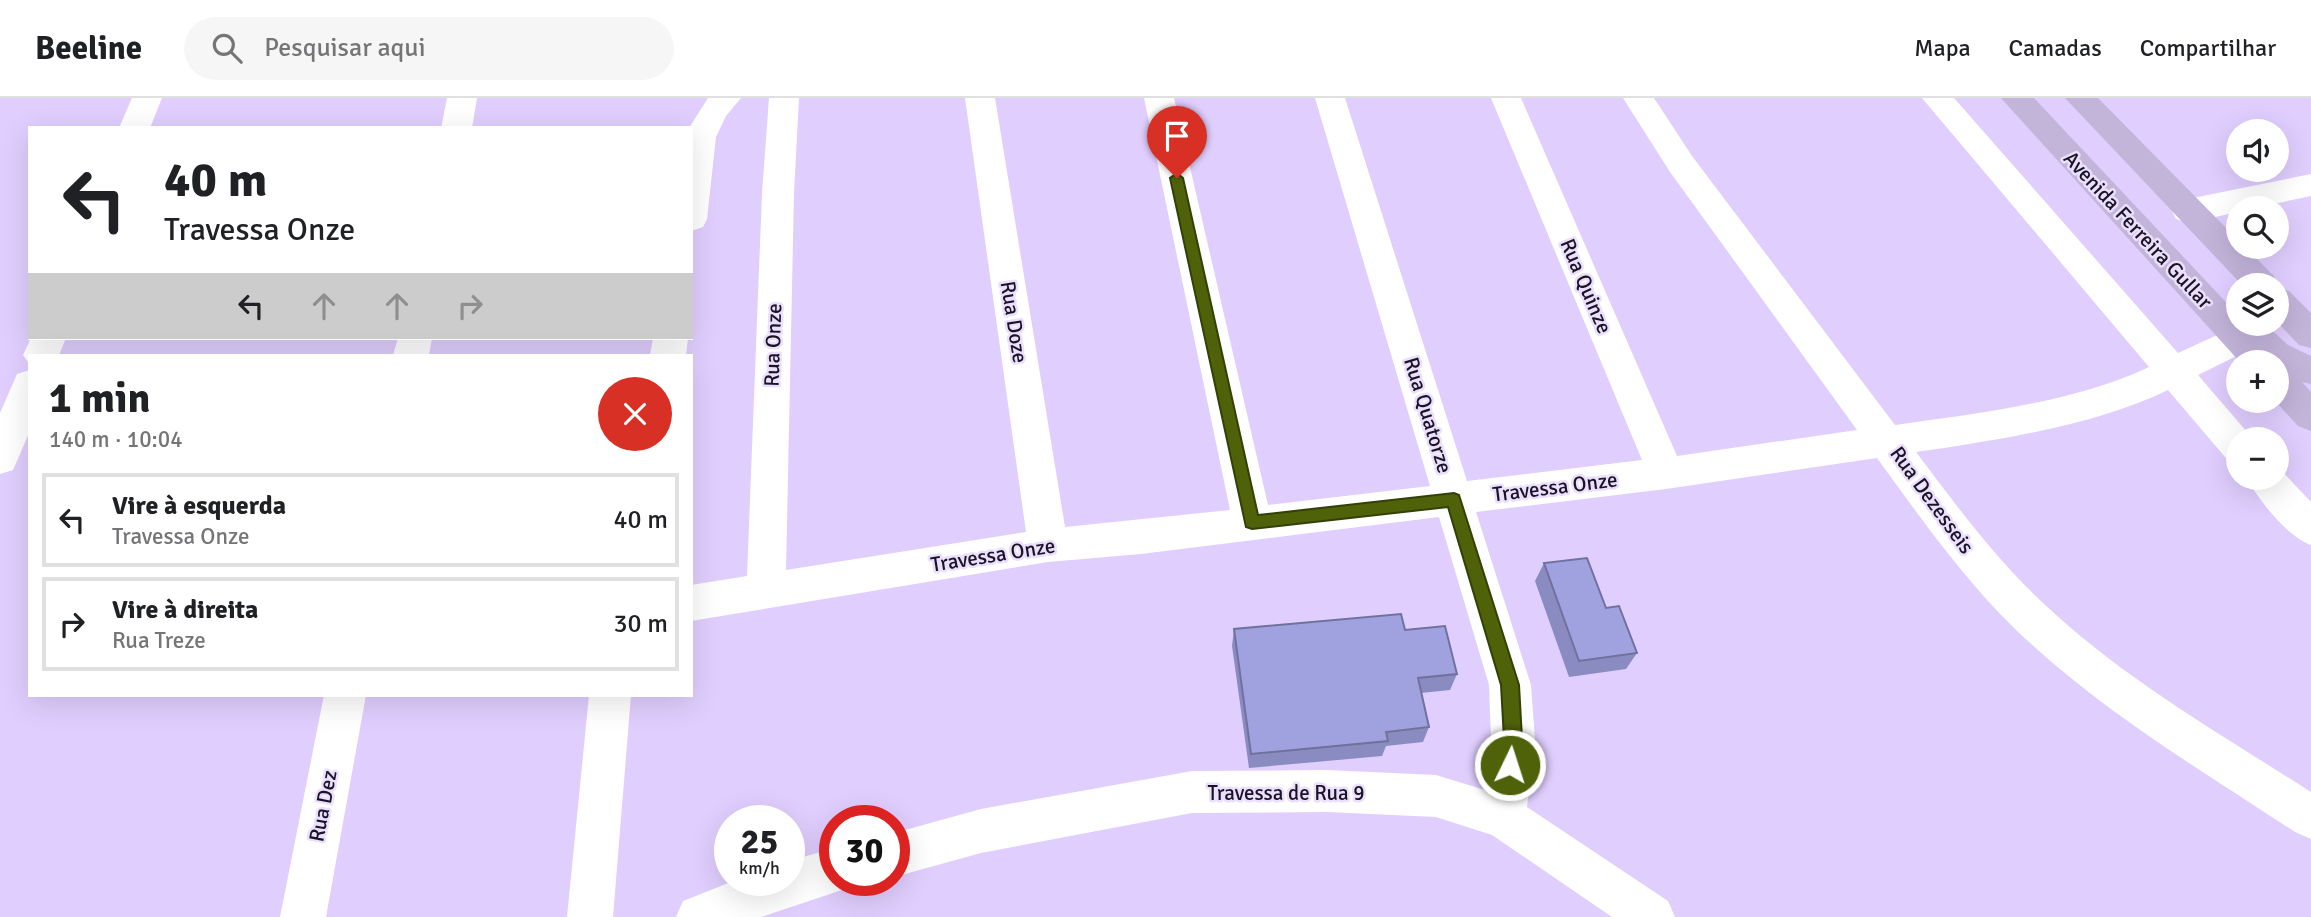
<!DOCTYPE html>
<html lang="pt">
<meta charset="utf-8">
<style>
:root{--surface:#fff;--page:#f6f6f6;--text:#202124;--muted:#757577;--line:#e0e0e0}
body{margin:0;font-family:Signika,sans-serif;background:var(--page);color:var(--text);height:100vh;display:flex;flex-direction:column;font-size:26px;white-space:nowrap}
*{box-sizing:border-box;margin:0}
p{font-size:23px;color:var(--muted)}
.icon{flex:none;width:38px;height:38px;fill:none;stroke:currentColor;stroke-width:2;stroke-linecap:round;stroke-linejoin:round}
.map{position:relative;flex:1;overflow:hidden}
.side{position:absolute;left:28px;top:256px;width:665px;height:343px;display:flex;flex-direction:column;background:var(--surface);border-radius:0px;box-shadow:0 7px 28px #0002}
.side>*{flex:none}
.hud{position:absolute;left:28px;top:28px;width:665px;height:214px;border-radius:0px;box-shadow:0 7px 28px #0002;background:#fff;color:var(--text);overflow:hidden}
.tools{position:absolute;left:2226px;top:21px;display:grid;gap:14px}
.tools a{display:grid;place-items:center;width:63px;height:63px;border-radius:50%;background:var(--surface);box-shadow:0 7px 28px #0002;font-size:35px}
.speed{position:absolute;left:714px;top:707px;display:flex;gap:14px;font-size:35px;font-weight:700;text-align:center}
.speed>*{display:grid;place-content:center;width:91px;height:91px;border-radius:50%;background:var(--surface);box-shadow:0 7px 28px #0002;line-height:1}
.speed small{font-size:18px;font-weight:400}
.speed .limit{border:10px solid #d22;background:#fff;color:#111}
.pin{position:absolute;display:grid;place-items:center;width:60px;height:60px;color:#fff;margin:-72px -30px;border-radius:50% 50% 50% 0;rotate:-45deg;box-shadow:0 0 7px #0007}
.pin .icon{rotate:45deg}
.me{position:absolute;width:77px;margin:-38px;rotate:4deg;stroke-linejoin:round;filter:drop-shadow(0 0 5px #0008)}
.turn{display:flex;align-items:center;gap:24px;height:147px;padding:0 21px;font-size:32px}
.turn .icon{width:91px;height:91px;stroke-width:2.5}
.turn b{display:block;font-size:49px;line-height:60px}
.lanes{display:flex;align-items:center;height:66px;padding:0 21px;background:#0003;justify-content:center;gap:35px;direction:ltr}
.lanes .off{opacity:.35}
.round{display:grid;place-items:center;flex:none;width:74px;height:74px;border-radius:37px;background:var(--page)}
.head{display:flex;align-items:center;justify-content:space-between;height:119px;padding:0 21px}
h1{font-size:42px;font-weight:700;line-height:52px}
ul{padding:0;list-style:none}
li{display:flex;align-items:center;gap:21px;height:94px;margin:0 14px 10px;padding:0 7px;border:4px solid var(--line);border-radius:0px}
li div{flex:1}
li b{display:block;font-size:26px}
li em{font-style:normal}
header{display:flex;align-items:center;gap:42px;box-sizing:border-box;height:98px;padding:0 35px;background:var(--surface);border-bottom:2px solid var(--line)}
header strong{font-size:33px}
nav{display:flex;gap:38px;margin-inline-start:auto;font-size:24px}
.search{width:490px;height:63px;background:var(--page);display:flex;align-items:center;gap:18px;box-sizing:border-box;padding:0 24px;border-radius:38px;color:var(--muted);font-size:26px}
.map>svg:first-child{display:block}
</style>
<header>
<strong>Beeline</strong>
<div class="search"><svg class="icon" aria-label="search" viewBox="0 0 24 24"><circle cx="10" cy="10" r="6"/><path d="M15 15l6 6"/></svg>Pesquisar aqui</div>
<nav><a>Mapa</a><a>Camadas</a><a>Compartilhar</a></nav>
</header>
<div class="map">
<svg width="2311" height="819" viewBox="0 0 2311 819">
<rect width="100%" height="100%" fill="#e0cefe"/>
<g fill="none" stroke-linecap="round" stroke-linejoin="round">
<g fill="#fff" fill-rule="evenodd">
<path d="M132 0H162L150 30H119Z"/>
<path d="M447 0H477L472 30H441Z"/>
<path d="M708 0H741L726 18 716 39 707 121 703 129 691 133V30H689Z"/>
<path d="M769 0H799L794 95 786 472 1026 434 965 0H995L1065 429 1230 412 1144 0H1174L1268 407 1430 388 1315 0H1345L1467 383 1642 362 1491 0H1521L1677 358 1857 332 1670 74 1623 0H1654L1692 58 1895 327C1975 316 2076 304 2149 269L1922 0H1954L2178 255 2239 227 2251 231 2257 241 2251 251 2198 277 2253 341H2238V363L2225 359 2168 292C2097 327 1995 343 1916 354 1956 407 1994 459 2042 504 2122 580 2219 635 2311 694V741L2295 734C2199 671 2098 611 2014 530 1962 479 1920 419 1877 360L1666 391 1476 414 1531 587 1535 641 1527 709 1668 803 1675 819H1612L1492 737 1436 719 1327 714 1192 715 981 755 894 779V735L981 711 1192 673 1327 672 1436 677 1485 692 1491 641 1489 587 1439 419 1141 456 1048 464 691 523V487L747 478 762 95Z"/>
<path d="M2311 76V98L2255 110H2238V114L2188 125 2176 121 2172 113 2176 105 2188 101Z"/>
<path d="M31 240H66L59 257H30V267L23 257Z"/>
<path d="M398 240H432L429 257H393Z"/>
<path d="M653 240H688L686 257H650Z"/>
<path d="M30 272V333L13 372 0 376V315L17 276Z"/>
<path d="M2277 368 2311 404V447C2289 440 2258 402 2247 380H2277Z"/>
<path d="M324 597H366L326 819H280Z"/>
<path d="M589 597H631L613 819H567Z"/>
<path d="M835 750V782H854L851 789 761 819H676L683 803 736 782H789V763Z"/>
</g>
<g fill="#c3b4da" fill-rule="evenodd">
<path d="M2001 0H2034L2238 217V226H2265L2288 247 2311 258V286L2302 284 2311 294V333L2298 328 2275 303 2277 264H2240Z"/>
<path d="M2065 0H2098L2238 142V149H2245L2274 178 2278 189 2289 193 2311 215V250L2299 247 2277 224V187H2242Z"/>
</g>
</g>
<g fill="#8a8bc1">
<path d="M1544 465 1637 555 1626 571 1569 579 1535 483Z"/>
<path d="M1234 531 1405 532 1457 576 1450 592 1421 595 1429 629 1423 644 1386 648 1382 658 1249 670 1232 548Z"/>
</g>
<g fill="#a0a2e0" stroke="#70719d" stroke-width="2">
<path d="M1587 460 1606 510 1619 508 1637 555 1579 563 1544 465Z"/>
<path d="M1401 516 1405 532 1445 528 1457 576 1418 580 1429 629 1386 634 1388 643 1251 656 1234 531Z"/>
</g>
<path fill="#4f620a" stroke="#334006" stroke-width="2" d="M1177 75 1183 80 1258 417 1454 395 1459 397 1519 587 1522 641 1516 673 1510 675 1504 673 1501 667 1504 641 1501 587 1448 409 1252 431 1246 429 1170 80Z"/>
<g text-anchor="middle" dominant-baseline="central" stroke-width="5" stroke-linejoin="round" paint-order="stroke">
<g font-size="21" fill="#1a1323" stroke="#eadffc">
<text transform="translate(2138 132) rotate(47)">Avenida Ferreira Gullar</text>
<text transform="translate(1586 188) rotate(67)">Rua Quinze</text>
<text transform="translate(1014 224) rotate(81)">Rua Doze</text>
<text transform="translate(773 247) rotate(-88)">Rua Onze</text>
<text transform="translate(1428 317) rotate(73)">Rua Quatorze</text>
<text transform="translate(1555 389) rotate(-7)">Travessa Onze</text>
<text transform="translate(1932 402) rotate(54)">Rua Dezesseis</text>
<text transform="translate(993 457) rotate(-9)">Travessa Onze</text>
<text x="1286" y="695">Travessa de Rua 9</text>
<text transform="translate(323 708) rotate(-79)">Rua Dez</text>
</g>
</g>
</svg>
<div class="tools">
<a><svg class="icon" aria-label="sound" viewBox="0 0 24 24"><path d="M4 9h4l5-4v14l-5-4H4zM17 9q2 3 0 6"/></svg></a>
<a><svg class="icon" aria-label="search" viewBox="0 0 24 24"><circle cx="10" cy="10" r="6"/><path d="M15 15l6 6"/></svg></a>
<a><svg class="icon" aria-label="layers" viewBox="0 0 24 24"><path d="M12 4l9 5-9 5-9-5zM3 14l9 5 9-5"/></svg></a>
<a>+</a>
<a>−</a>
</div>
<div class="speed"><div>25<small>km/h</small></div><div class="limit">30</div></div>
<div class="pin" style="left:1177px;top:80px;background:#d93025"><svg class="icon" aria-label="arrive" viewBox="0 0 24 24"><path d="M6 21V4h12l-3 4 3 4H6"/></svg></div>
<svg class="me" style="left:1510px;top:667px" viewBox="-20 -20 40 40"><circle r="17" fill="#4f620a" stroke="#fff" stroke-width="3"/><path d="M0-11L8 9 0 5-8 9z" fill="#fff"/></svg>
<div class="hud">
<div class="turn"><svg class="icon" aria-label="left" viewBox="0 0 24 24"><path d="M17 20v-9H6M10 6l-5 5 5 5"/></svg><div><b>40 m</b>Travessa Onze</div></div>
<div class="lanes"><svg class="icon" aria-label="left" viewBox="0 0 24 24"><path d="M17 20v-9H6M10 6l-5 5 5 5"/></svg><svg class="icon off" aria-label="ahead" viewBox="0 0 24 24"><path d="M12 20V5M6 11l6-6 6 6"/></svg><svg class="icon off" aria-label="ahead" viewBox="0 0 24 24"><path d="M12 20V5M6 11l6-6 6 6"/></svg><svg class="icon off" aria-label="right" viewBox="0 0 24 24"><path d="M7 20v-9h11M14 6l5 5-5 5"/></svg></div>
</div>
<section class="side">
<div class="head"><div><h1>1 min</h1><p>140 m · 10:04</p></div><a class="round" style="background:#d93025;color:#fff"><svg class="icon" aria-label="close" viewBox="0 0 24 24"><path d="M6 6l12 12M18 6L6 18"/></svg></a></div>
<ul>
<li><svg class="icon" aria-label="left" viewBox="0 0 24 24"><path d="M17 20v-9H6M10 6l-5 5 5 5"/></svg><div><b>Vire à esquerda</b><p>Travessa Onze</p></div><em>40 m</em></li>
<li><svg class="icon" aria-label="right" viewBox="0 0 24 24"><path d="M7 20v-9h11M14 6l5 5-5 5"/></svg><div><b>Vire à direita</b><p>Rua Treze</p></div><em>30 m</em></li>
</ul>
</section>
</div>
